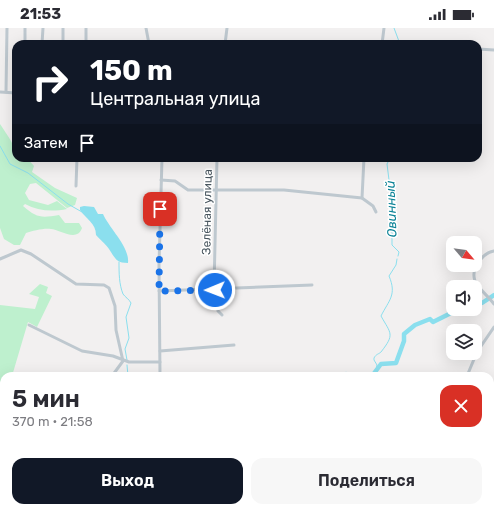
<!DOCTYPE html>
<html lang="ru">
<meta charset="utf-8">
<style>
:root{--surface:#fff;--page:#f7f7f7;--text:#2b2b33;--muted:#7c7c81;--accent:#111827}
body{margin:0;font-family:Rubik,sans-serif;background:var(--page);color:var(--text);height:100vh;display:flex;flex-direction:column;font-size:15px;white-space:nowrap}
*{box-sizing:border-box;margin:0}
p{font-size:13px;color:var(--muted)}
.icon{flex:none;width:22px;height:22px;fill:none;stroke:currentColor;stroke-width:2;stroke-linecap:round;stroke-linejoin:round}
.map{position:relative;flex:1;overflow:hidden}
.side{position:absolute;left:0px;top:344px;width:494px;height:140px;display:flex;flex-direction:column;background:var(--surface);border-radius:12px 12px 0 0;box-shadow:0 4px 16px #0002}
.side>*{flex:none}
.hud{position:absolute;left:12px;top:12px;width:470px;height:122px;border-radius:12px;box-shadow:0 4px 16px #0002;background:#111827;color:#fff;overflow:hidden}
.needle{width:26px;rotate:119deg}
.fabs{position:absolute;left:446px;top:208px;display:grid;gap:8px}
.fabs a{display:grid;place-items:center;width:36px;height:36px;border-radius:8px;background:var(--surface);box-shadow:0 4px 16px #0002;font-size:20px}
.pin{position:absolute;display:grid;place-items:center;width:34px;height:34px;color:#fff;margin:-17px;border-radius:8px;box-shadow:0 2px 6px #0006}
.me{position:absolute;width:44px;margin:-22px;rotate:269deg;stroke-linejoin:round;filter:drop-shadow(0 0 3px #0008)}
.turn{display:flex;align-items:center;gap:14px;height:84px;padding:0 12px;font-size:18px}
.turn .icon{width:52px;height:52px;stroke-width:2.5}
.turn b{display:block;font-size:28px;line-height:34px}
.then{display:flex;align-items:center;height:38px;padding:0 12px;background:#0003;gap:8px;font-size:15px}
.round{display:grid;place-items:center;flex:none;width:42px;height:42px;border-radius:12px;background:var(--page)}
.summary{display:flex;align-items:center;justify-content:space-between;height:68px;padding:0 12px}
h1{font-size:24px;font-weight:600;line-height:30px}
.cta{display:flex;gap:8px;margin-top:auto;padding:8px 12px}
.cta a{flex:1;height:46px;border-radius:12px;background:var(--accent);color:#fff;font-size:16px;font-weight:600;line-height:46px;text-align:center}
.cta a+a{background:var(--page);color:var(--text)}
.status{display:flex;justify-content:space-between;align-items:center;height:28px;padding:0 20px;background:var(--surface);direction:ltr}
.status svg{height:11px;fill:currentColor}
.map>svg:first-child{display:block}
</style>
<div class="status"><b>21:53</b><svg viewBox="0 0 49 12"><path d="M0 12V9h3v3zM5 12V6h3v6zM10 12V3h3v9zM15 12V0h3v12zM26 1h20v11H26zM47 4h2v5h-2z"/></svg></div>
<div class="map">
<svg width="494" height="484" viewBox="0 0 494 484">
<rect width="100%" height="100%" fill="#f2f0f0"/>
<g fill="#bef0ce">
<path d="M0 96C7 107 16 117 16 130H27L34 138 32 144 55 160 77 170 75 177 67 180 36 155 30 156 25 165 29 172 48 177 57 173 67 181C52 184 38 183 25 176L23 178C37 190 41 190 59 187L65 195H79L82 200C77 215 59 201 51 201 43 200 33 203 26 205L20 217H14L4 211 0 200Z"/>
<path d="M40 256 48 259 46 265 52 268 37 299 28 294 12 348H4V356L0 354V277L35 281 39 269 29 266Z"/>
<path d="M0 368 4 369V395L0 397Z"/>
<path d="M490 412 494 414V451L490 456Z"/>
<path d="M494 458V484H474L478 480H490V463Z"/>
<path d="M21 480H73L83 484H22Z"/>
<path d="M234 480H274L270 484H234Z"/>
<path d="M404 480H472L469 484H413Z"/>
</g>
<path fill="#8bdfee" d="M84 178 94 179 98 186H103C109 200 130 219 128 235 116 235 115 230 109 221 106 216 100 212 96 207 96 195 86 191 80 182V179Z"/>
<g fill="none" stroke-linecap="round" stroke-linejoin="round">
<g stroke="#8bdfee" stroke-width="1">
<path d="M394 0 400 16"/>
<path d="M0 118 10 136 28 145 68 176 82 184"/>
<path d="M388 130 389 132 387 136 392 176V217L399 224 398 228"/>
<path d="M119 234C119 245 119 256 123 266 125 269 129 271 131 275L126 289 129 310 125 321 127 332"/>
<path d="M127 337 128 348"/>
<path d="M376 342 377 337 374 332V330C376 326 379 326 381 324 395 306 391 306 381 288 389 272 397 267 389 248L396 237 397 231"/>
</g>
<g stroke="#8bdfee" stroke-width="4.5">
<path d="M475 272 482 275 494 267"/>
<path d="M343 348 346 346 351 348"/>
<path d="M372 348 381 336 396 335 404 313V306L415 297 430 291 433 294 453 284 454 281"/>
<path d="M194 480 197 484"/>
</g>
<g stroke="#bec8cf" stroke-width="3">
<path d="M146 0 149 16"/>
<path d="M25 16V0"/>
<path d="M42 16 43 0"/>
<path d="M63 16V0"/>
<path d="M86 16V0"/>
<path d="M225 16 227 0"/>
<path d="M382 16 384 0"/>
<path d="M478 21 494 22"/>
<path d="M0 64 16 65"/>
<path d="M6 64 7 0"/>
<path d="M217 130 214 259 218 283 222 287"/>
<path d="M364 130 362 170 373 178 376 184"/>
<path d="M161 152 175 153 188 162H284L362 170"/>
<path d="M76 158 77 130"/>
<path d="M494 223C487 224 483 228 479 233 465 254 483 261 494 276"/>
<path d="M0 231 21 222 31 226 76 256 104 257 109 260 115 278 116 302 123 333 112 348"/>
<path d="M159 263 312 257"/>
<path d="M29 297 82 323 113 328 129 334H160"/>
<path d="M160 323 234 317"/>
<path d="M160 348 159 237 162 130"/>
<path d="M467 348 477 324 494 299"/>
<path d="M160 484 161 480"/>
<path d="M389 484 392 480"/>
</g>
<path stroke="#becad4" stroke-width="4" d="M181 480 186 484"/>
<path stroke="#b2b6ba" stroke-width="1" d="M0 470 4 484"/>
</g>
<g fill="none" stroke-linecap="round" stroke-linejoin="round">
<path stroke="#1a73e8" stroke-width="7" stroke-dasharray="0 12.6" d="M160 181 159 263 215 262"/>
</g>
<g text-anchor="middle" dominant-baseline="central" stroke-width="3" stroke-linejoin="round" paint-order="stroke">
<g font-size="12" fill="#48555e" stroke="#fff">
<text transform="translate(207 184) rotate(-89)">Зелёная улица</text>
</g>
<g font-size="13" font-style="italic" fill="#0b8296" stroke="#fff">
<text transform="translate(391 181) rotate(-92)">Овинный</text>
</g>
</g>
</svg>
<div class="fabs">
<a><svg class="needle" viewBox="-14 -14 28 28"><path d="M0-13l5 13h-10z" fill="#e53935"/><path d="M0 13l5-13h-10z" fill="#7c7c81"/></svg></a>
<a><svg class="icon" aria-label="sound" viewBox="0 0 24 24"><path d="M4 9h4l5-4v14l-5-4H4zM17 9q2 3 0 6"/></svg></a>
<a><svg class="icon" aria-label="layers" viewBox="0 0 24 24"><path d="M12 4l9 5-9 5-9-5zM3 14l9 5 9-5"/></svg></a>
</div>
<div class="pin" style="left:160px;top:181px;background:#d93025"><svg class="icon" aria-label="arrive" viewBox="0 0 24 24"><path d="M6 21V4h12l-3 4 3 4H6"/></svg></div>
<svg class="me" style="left:215px;top:262px" viewBox="-20 -20 40 40"><circle r="17" fill="#1a73e8" stroke="#fff" stroke-width="3"/><path d="M0-11L8 9 0 5-8 9z" fill="#fff"/></svg>
<div class="hud">
<div class="turn"><svg class="icon" aria-label="right" viewBox="0 0 24 24"><path d="M7 20v-9h11M14 6l5 5-5 5"/></svg><div><b>150 m</b>Центральная улица</div></div>
<div class="then">Затем<svg class="icon" aria-label="arrive" viewBox="0 0 24 24"><path d="M6 21V4h12l-3 4 3 4H6"/></svg></div>
</div>
<section class="side">
<div class="summary"><div><h1>5 мин</h1><p>370 m · 21:58</p></div><a class="round" style="background:#d93025;color:#fff"><svg class="icon" aria-label="close" viewBox="0 0 24 24"><path d="M6 6l12 12M18 6L6 18"/></svg></a></div>
<div class="cta"><a>Выход</a><a>Поделиться</a></div>
</section>
</div>
